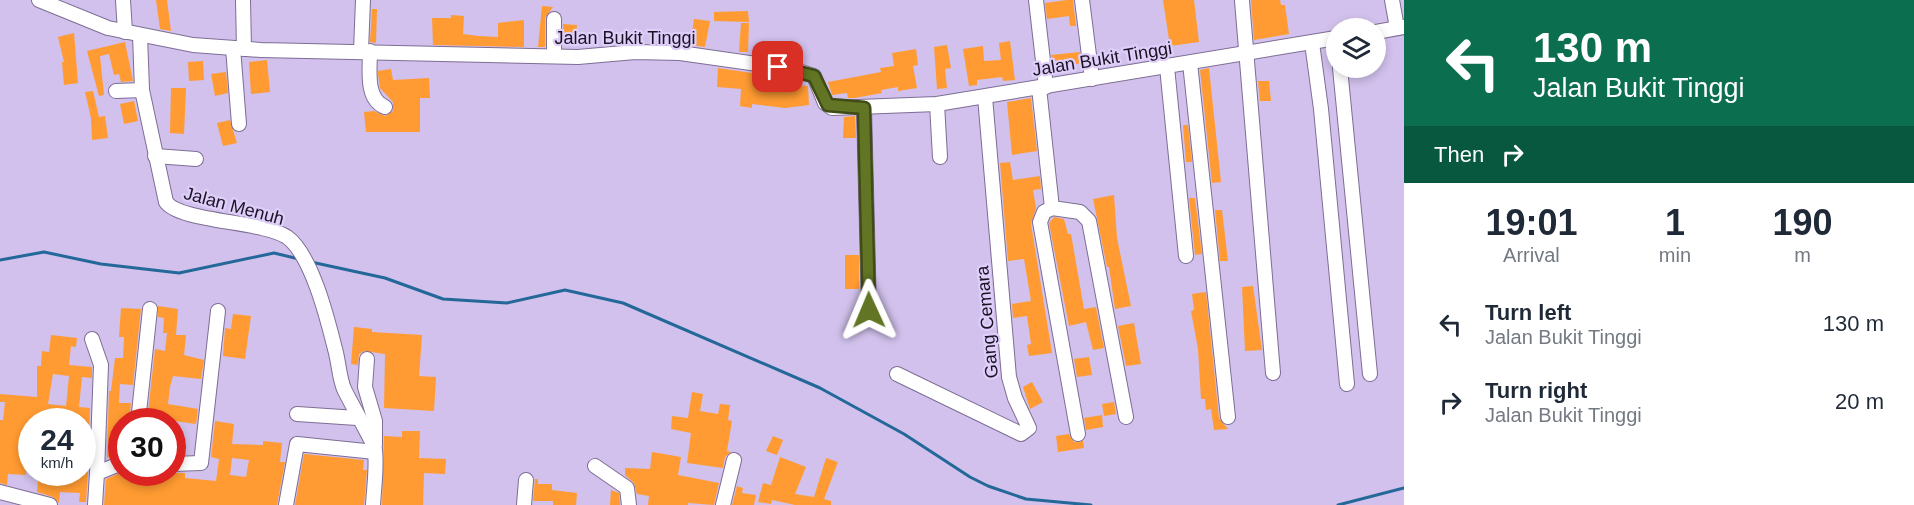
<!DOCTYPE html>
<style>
:root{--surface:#fff;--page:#f2f2f3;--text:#1f2937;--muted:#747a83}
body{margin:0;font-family:Arial,sans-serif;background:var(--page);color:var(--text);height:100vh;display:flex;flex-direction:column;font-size:22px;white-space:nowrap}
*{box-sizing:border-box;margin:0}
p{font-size:20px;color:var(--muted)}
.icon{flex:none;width:33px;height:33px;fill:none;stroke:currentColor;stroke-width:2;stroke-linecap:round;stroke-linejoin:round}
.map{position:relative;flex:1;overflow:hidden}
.sheet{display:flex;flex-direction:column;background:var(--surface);width:510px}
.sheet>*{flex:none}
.top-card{background:#0b6e4f;color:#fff;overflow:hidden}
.tools{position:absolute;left:1326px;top:18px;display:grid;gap:12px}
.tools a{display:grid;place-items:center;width:60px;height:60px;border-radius:50%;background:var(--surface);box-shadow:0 3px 9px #0003;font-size:30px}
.speed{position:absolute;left:18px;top:408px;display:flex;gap:12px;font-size:30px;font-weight:700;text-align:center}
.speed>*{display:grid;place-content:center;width:78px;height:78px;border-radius:50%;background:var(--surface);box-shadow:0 3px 9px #0003;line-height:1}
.speed small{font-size:15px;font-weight:400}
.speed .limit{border:9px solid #d22;background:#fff;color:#111}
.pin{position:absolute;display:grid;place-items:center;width:51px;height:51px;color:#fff;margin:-26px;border-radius:12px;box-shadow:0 3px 9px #0006}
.me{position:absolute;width:66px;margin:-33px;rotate:359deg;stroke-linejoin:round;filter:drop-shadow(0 0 4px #0008)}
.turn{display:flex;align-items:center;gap:21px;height:126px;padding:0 30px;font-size:27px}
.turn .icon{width:78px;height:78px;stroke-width:2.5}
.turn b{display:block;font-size:42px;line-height:51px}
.then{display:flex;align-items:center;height:57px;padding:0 30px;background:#0003;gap:12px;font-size:22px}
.eta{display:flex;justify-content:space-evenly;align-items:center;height:102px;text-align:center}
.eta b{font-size:36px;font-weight:700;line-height:42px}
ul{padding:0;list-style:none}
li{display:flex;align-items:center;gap:18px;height:78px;padding:0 30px}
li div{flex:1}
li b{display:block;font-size:22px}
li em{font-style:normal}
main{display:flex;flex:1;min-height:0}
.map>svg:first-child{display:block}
</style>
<main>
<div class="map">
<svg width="1404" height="505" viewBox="0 0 1404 505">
<rect width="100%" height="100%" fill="#d1c1ec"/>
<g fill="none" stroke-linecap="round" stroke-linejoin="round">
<g stroke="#236898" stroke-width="3">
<path d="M0 260 44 252 101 264 179 273 274 253 299 259"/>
<path d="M311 262 385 278 443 299 507 303 565 290 623 303 820 388 904 434 970 477 988 486 1026 499 1091 505"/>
<path d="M1338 505 1404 488"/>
</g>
</g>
<g fill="#ff9b32" fill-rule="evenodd">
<path d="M156 0H167L171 31 160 29Z"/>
<path d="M1067 0H1073L1076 26H1070L1069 16 1047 19 1045 3Z"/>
<path d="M1163 0H1194L1199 42 1170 46Z"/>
<path d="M1251 0H1280L1281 5H1285L1289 34 1254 40Z"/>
<path d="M542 6 553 7 545 18V47H538Z"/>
<path d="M372 9H377L376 43 370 42Z"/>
<path d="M748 11 749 22 714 21V12Z"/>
<path d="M451 15 464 16 463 34 479 36 498 37V23L524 20V47L433 45 432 18H451Z"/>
<path d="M694 19 710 21 705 47 690 45Z"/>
<path d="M741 23H749L748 52H739Z"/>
<path d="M563 24 577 25 575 43 563 42Z"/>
<path d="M74 33 78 83 64 85 62 62H64L58 37Z"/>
<path d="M1010 41 1015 80 1003 81 1002 77 977 80V85L969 86 963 49 983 46 984 61 1001 60 999 43Z"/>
<path d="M125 42 133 81 121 82 119 74 114 75 109 54 100 56 104 95 99 96 87 51Z"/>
<path d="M947 45 951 68 945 69 947 88 937 89 934 47Z"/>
<path d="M916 49 918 65 913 66 917 88 898 91V87L881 90 882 93 855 98H848L847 93 832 95 828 82 881 72 880 68 894 66 892 53Z"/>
<path d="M1080 52 1081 63 1053 69 1051 55Z"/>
<path d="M267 60 270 92 251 94 249 62Z"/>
<path d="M203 61 204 80 189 81 188 62Z"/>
<path d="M718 68 785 78V84L808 86 809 105 785 108 752 104V108L740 106 741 89 717 87Z"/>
<path d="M1209 68 1221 182 1212 183 1200 70Z"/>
<path d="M391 69 393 80 429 78 430 98H420V132H366L364 112 374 111 385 116 393 111V102L380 88 378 74V71Z"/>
<path d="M226 72 228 93 215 96 211 74Z"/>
<path d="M1258 81H1269L1271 101H1260Z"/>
<path d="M171 88H186L184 134 170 133Z"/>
<path d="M93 91 99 117 105 116 108 138 92 140 91 118 85 92Z"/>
<path d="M1031 98 1037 151 1012 155 1007 102Z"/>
<path d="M134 101 138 121 124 124 120 104Z"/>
<path d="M855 116 856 138H843L844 117Z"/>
<path d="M230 120 237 143 223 146 217 123Z"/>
<path d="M1183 125H1188L1192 162H1186Z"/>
<path d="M1010 162 1013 180 1040 176 1041 189 1033 190 1036 208 1031 224 1052 353 1029 356 1027 345 1031 344 1027 316 1013 318 1012 304 1031 301 1024 259 1008 261 1000 163Z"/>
<path d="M1114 195 1117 238 1131 306 1115 309 1109 267H1107L1093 199Z"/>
<path d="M1189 198H1195L1202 254 1195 255Z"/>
<path d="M1215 210H1222L1228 261H1220Z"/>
<path d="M1054 217 1064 219 1068 234H1071L1084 309 1096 307 1104 348 1093 350 1086 322 1069 326 1049 223Z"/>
<rect x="845" y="255" width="14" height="34"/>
<path d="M1253 286 1262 350 1245 351 1242 287Z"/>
<path d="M1206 292 1219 418 1228 429 1214 430 1211 409 1206 410 1205 399H1201L1198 349 1191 311 1194 310 1192 294Z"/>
<path d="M158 306 178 309 176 335H186L184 355 204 360 201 379 173 376 170 387 168 404 198 409 196 424 153 418V422H147L155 349 165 351 167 333H163L164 318 158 317Z"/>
<path d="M121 308 141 309 133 385 120 384 119 403H131L129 422H122V454L111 458 107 457 109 391H111L115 358H123L124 337H119Z"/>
<path d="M233 314 251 316 245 359 223 356 225 328 231 329Z"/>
<path d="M1134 323 1141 364 1126 366 1118 326Z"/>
<path d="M354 327 372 329V332L422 335 419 376 436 377 434 411 384 408 385 354 364 351 359 354 358 365 351 364Z"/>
<path d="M51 335 77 338 76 347 71 346 69 365 92 367V378L82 377 79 407 90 408 88 453H82V422H32V450H28L26 475 8 474 7 485 0 483V420H3L5 402H0V394L37 397V366H41L42 351 49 352ZM53 374 69 376 66 406 48 404Z"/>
<path d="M1089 357 1092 375 1077 377 1074 359Z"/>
<path d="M1032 382 1043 402 1030 409 1023 387Z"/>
<path d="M692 392 703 394 700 411 718 414 720 404 730 405 728 420 732 421 727 451 731 452 725 457 723 468 687 463 691 433 671 429 672 416 688 418Z"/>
<path d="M1114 402 1116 414 1104 416 1102 404Z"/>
<path d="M1102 415 1103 427 1086 430 1084 418Z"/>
<path d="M215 421 234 424 232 444 263 445V441L282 443 280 462H285L277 505H104L106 479 122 472 185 473V478L216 481 219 459 211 457ZM232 458 249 460 246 477 230 475Z"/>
<path d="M402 431H420L419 458 446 459 445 474 424 473 423 505H382L384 436 402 437Z"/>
<path d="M1069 434 1074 442 1083 441 1084 448 1058 452 1056 436Z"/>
<path d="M773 436 783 440 777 455 766 451Z"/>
<path d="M652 452 681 457 678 475 719 483 714 505 688 503V505H648L649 496 637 494 634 483 625 475V468L650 469Z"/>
<path d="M304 454 364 460 363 470H367L364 505H295Z"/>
<path d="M780 457 806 467 795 494 814 497 826 458 838 462 824 499 831 501V505H795L772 500 771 504 758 502 763 483 771 485Z"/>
<path d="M39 472H88L86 502H79L80 493 60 492 59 503 53 497 37 492Z"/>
<path d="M535 479H538V484H552V490L577 493 576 505H553V501H533Z"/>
<path d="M737 486 743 488 742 493 756 495 754 505H732Z"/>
<path d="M611 490 619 493 620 505H610Z"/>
</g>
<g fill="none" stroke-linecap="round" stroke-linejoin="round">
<g stroke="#7d6e95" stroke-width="16">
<g id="minor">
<path d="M39 0 108 28 193 45 261 50 578 57 635 52 680 53 792 69 814 76 825 103 832 108 937 104 1336 38"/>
<path d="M123 0 125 32"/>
<path d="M243 0 244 49"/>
<path d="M1036 0 1046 87"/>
<path d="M1082 0 1092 79"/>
<path d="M1392 0 1397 28"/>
<path d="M1242 1 1273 373"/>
<path d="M554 19V56"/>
<path d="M1376 32 1404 27"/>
<path d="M140 35 142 90 166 202C180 222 263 221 287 237 312 255 328 321 335 349 339 363 339 377 344 389 349 400 375 445 375 450 377 468 374 487 373 505"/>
<path d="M1312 43 1321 109 1347 384"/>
<path d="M233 48 239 124"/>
<path d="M361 51 363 0"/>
<path d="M370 51C370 69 365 99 385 107"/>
<path d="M1190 63 1228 417"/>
<path d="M1167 67 1186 256"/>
<path d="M1340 68 1370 374"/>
<path d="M1039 88 1052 208 1080 212 1089 221 1126 417"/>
<path d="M116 91 142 90"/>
<path d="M937 104 940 157"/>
<path d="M864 108 869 310"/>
<path d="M155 156 196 159"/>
<path d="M1052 208 1044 212 1040 222 1078 434"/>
<path d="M92 339 101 365 97 473"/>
<path d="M367 359 365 387 375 421V445"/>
<path d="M897 374 1021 434 1029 428 1015 398 1009 377 985 97"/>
<path d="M297 414 357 418"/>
<path d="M138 422 150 309"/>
<path d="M172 464 201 463 218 311"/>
<path d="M595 466 627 488 629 505"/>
<path d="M0 492 50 505"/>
<path d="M95 505 97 473 122 463"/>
<path d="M286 505 297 444 375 452"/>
<path d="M524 505 526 480"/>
<path d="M723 505 734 460"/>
</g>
</g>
<use href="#minor" stroke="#fff" stroke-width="14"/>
</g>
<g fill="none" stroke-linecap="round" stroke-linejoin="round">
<g stroke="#404c17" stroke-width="15">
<path id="route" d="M778 67 814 76 828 105 864 108 869 310"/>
</g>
<use href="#route" stroke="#627524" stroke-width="10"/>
</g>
<g text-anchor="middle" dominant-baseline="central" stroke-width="4.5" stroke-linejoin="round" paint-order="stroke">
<g font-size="18" fill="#191323" stroke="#decef9">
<text x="625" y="38">Jalan Bukit Tinggi</text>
<text transform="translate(1102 59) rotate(-9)">Jalan Bukit Tinggi</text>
<text transform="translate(234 206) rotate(15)">Jalan Menuh</text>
<text transform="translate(987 322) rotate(-95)">Gang Cemara</text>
</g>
</g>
</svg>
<div class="tools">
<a><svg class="icon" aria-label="layers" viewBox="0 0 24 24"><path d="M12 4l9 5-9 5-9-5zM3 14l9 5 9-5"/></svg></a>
</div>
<div class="speed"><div>24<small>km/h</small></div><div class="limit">30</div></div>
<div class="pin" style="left:778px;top:67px;background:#d93025"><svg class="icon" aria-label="arrive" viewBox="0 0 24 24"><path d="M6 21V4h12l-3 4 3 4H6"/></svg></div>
<svg class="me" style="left:869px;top:310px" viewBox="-20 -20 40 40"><path d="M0-17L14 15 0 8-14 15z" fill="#627524" stroke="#fff" stroke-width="4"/></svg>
</div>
<section class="sheet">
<div class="top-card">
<div class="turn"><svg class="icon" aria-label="left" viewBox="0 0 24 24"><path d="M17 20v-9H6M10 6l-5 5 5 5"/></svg><div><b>130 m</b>Jalan Bukit Tinggi</div></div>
<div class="then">Then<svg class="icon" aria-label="right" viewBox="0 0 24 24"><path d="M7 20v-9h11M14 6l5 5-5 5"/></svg></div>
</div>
<div class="eta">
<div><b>19:01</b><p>Arrival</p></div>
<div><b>1</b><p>min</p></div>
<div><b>190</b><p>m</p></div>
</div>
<ul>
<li><svg class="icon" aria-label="left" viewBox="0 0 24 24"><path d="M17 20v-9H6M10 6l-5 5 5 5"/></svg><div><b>Turn left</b><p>Jalan Bukit Tinggi</p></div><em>130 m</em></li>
<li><svg class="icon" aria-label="right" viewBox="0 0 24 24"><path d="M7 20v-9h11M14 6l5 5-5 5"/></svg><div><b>Turn right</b><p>Jalan Bukit Tinggi</p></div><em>20 m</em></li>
</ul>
</section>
</main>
